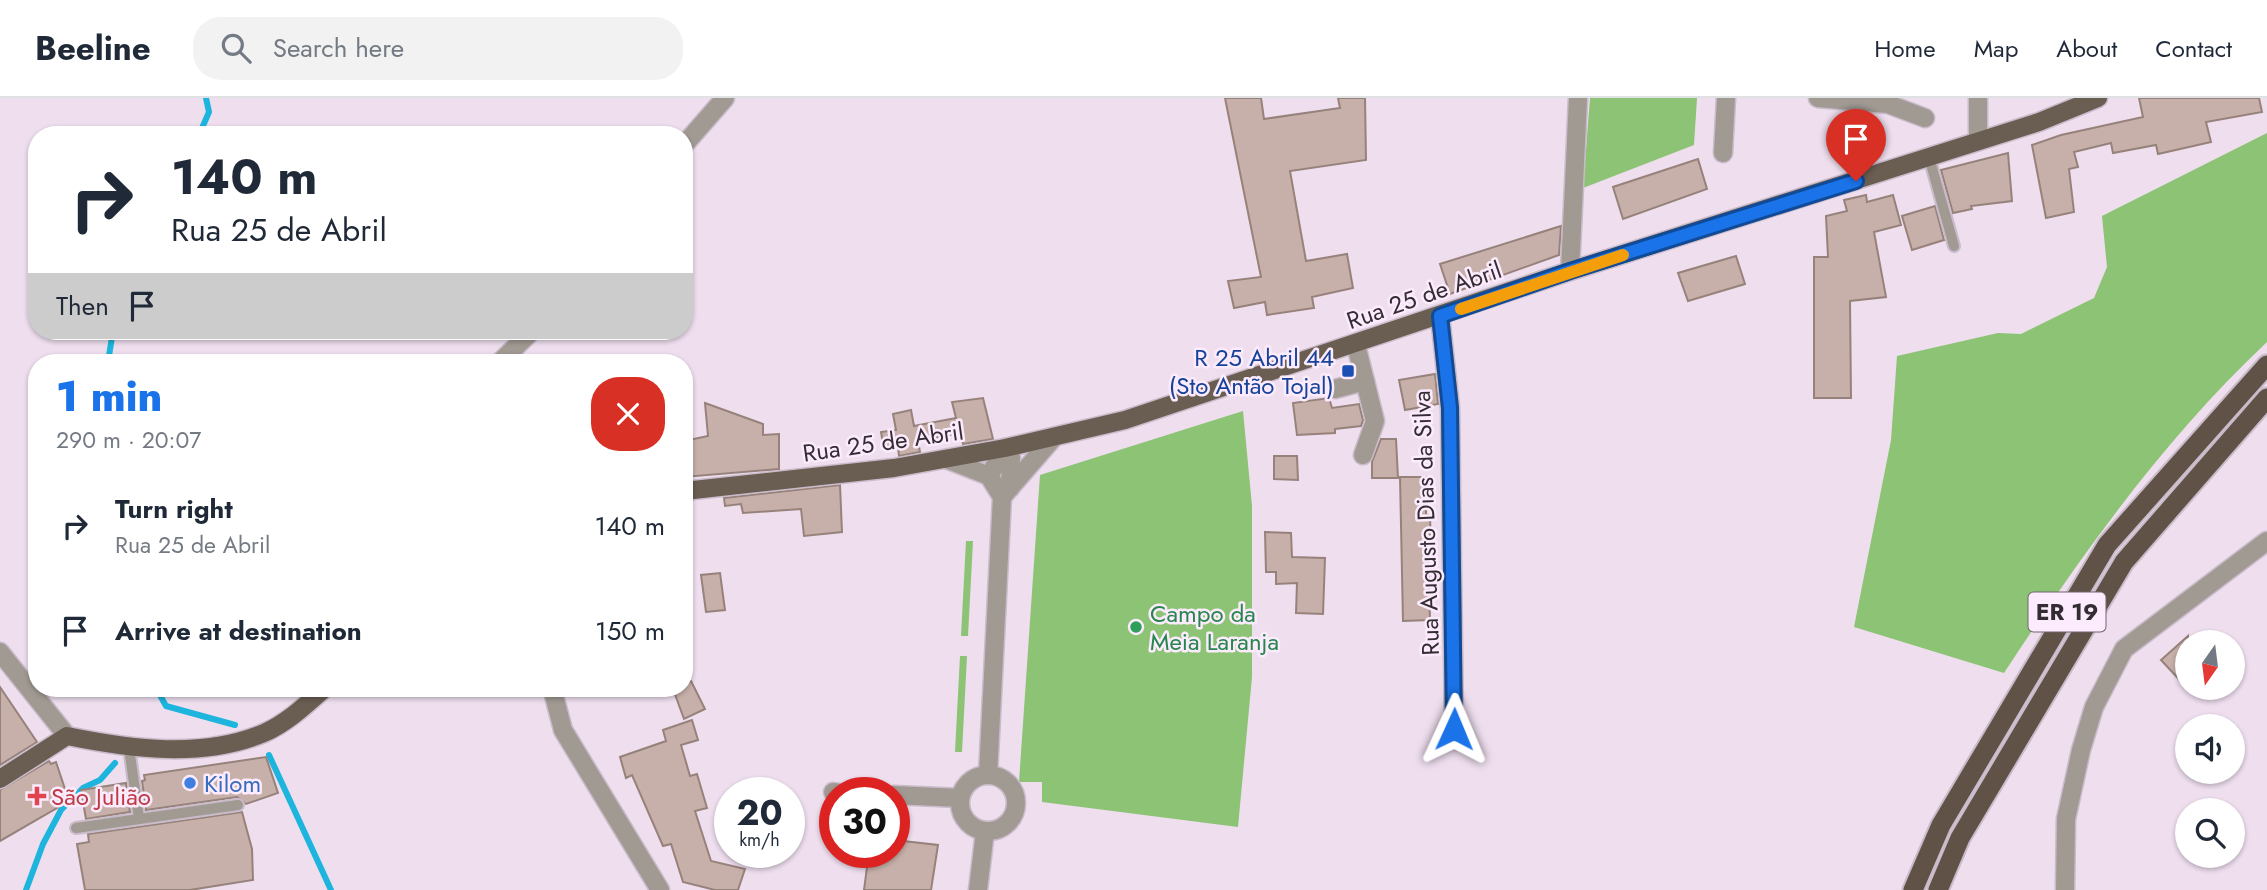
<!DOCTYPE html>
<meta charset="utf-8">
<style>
:root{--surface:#fff;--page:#f2f2f3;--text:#1f2937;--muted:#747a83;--line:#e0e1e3;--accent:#1a73e8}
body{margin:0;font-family:Jost,sans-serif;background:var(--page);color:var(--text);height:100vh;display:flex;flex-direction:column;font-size:26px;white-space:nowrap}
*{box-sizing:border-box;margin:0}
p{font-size:23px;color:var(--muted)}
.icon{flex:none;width:38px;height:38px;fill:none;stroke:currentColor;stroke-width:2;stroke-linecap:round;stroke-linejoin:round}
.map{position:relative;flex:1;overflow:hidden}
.panel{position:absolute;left:28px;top:256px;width:665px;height:343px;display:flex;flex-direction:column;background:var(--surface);border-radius:28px;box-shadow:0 2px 5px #0004}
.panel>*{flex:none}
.hud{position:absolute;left:28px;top:28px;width:665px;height:214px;border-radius:28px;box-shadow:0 2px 5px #0004;background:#fff;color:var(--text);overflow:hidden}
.needle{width:46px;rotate:194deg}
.fabs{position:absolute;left:2175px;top:532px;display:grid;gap:14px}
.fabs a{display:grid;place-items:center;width:70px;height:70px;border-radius:50%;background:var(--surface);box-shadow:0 2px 5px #0004;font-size:35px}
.speed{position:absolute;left:714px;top:679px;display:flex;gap:14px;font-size:35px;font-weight:700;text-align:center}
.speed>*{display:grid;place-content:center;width:91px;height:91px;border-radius:50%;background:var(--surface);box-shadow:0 2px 5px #0004;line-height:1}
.speed small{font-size:18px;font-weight:400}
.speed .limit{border:10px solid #d22;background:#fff;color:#111}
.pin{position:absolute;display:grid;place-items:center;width:60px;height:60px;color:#fff;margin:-72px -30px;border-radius:50% 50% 50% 0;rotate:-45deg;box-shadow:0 0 7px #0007}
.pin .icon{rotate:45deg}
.me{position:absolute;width:77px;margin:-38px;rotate:1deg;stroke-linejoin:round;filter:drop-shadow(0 0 5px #0008)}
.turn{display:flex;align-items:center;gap:24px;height:147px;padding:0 28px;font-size:32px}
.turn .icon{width:91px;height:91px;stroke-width:2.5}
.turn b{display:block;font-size:49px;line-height:60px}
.then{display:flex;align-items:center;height:66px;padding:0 28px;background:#0003;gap:14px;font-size:26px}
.round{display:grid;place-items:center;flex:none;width:74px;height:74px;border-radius:28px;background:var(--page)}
.overview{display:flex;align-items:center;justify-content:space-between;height:119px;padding:0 28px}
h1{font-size:42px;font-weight:800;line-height:52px;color:var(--accent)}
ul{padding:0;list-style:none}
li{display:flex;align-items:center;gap:21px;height:105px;padding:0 28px}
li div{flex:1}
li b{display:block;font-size:26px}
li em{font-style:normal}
header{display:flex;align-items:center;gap:42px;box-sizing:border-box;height:98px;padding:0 35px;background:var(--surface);border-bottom:2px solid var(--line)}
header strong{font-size:33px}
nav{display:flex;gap:38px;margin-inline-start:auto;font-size:24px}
.search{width:490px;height:63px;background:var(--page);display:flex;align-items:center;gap:18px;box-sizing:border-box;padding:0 24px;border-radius:28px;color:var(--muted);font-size:26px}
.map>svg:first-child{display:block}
</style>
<header>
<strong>Beeline</strong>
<div class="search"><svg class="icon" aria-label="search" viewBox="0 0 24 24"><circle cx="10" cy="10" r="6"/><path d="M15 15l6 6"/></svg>Search here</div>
<nav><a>Home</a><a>Map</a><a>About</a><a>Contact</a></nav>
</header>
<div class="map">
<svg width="2267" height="792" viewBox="0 0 2267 792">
<rect width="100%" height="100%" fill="#eedeee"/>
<g fill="#8cc374">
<path d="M1590 0H1697L1694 47 1583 90Z"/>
<path d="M2267 35V244C2163 342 2082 456 2004 575L1854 529 1891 342 1897 258 1998 235 2021 236 2094 200 2107 169 2102 118Z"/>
<path d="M1243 313 1252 408V579L1238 729 1042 704V684H1019L1040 377Z"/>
<path d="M966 443H973L968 538H961Z"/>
<path d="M960 558H967L962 654H955Z"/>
</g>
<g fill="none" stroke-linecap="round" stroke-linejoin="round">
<g stroke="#1db5dd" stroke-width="6">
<path d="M199 37 209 14 206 0"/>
<path d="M108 264 113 233"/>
<path d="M156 590 166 608 235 627"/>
<path d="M269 657 331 792"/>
<path d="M26 792 43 746 61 712 83 690 100 682 115 665"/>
</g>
</g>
<g fill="#c7b0a9" stroke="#97827b" stroke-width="2">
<path d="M1225 0H1261L1264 21 1340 10 1338 0H1365L1366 62 1290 73 1306 163 1347 156 1353 190 1312 199 1314 210 1267 217 1265 204 1234 210 1228 183 1261 179Z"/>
<path d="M2139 0H2259L2262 14 2206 24 2211 44 2158 56 2156 47 2113 55 2111 45 2074 54 2078 69 2069 71 2074 114 2046 120 2032 47 2061 37 2143 19Z"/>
<path d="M2008 55 2012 103 1971 108 1972 111 1953 115 1941 72Z"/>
<path d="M1698 61 1707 91 1623 121 1613 89Z"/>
<path d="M1866 97 1867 104 1893 97 1901 127 1874 134 1886 199 1850 203 1851 300H1814V159H1828L1826 118 1847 113 1844 102Z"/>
<path d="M1935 108 1944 142 1912 152 1902 118Z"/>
<path d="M1561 128 1559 157 1450 196 1440 166Z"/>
<path d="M1736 158 1745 186 1688 203 1678 175Z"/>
<path d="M1435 276 1438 306 1405 312 1399 282Z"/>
<path d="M983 300 993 341 963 346 960 335 918 343 920 354 899 358 898 349 884 351 881 334 896 332 893 316 911 312 914 328 956 320 952 304Z"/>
<path d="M1329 300 1332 310 1359 306 1363 322 1361 328 1335 331V335L1297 337 1293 305Z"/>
<path d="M705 305 763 326V337L779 336V371L684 379V343L708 338Z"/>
<path d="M1381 341H1396L1398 380H1372V364Z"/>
<path d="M1274 358H1297L1298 382 1274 381Z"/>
<path d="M1400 379H1426V417H1430L1431 451H1428L1430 522 1403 523Z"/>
<path d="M840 387 842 434 804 438 801 411 743 415 741 406 725 408 724 400Z"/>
<path d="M1265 434 1291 435 1292 459 1325 460 1323 516 1296 515 1297 485 1276 486V474H1266Z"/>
<path d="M720 475 725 512 706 514 701 477Z"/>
<path d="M2188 538V591L2161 562Z"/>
<path d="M691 583 705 611 684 621 673 591 684 590V586Z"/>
<path d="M0 589 37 644 0 667Z"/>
<path d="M692 622 698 642 681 647 690 678 697 676 707 710 695 713 711 763 745 771 738 792H715L683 784 671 746 663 748 632 677 626 680 620 659 666 643 663 632Z"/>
<path d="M266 659 278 695 246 706 237 699 146 712 142 683 145 682 144 677Z"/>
<path d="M49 663 51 666 56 664 69 703 0 743V692Z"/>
<path d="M126 685 130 714 86 721 81 692Z"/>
<path d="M242 714 252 751 253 782 190 792H85L77 746 89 744 88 736Z"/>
<path d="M894 742 938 747 931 792H864L869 754H894Z"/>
</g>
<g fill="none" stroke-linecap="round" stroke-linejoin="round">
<g stroke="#c9bbc9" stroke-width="14">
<g id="service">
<path d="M1929 59 1954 148"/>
<path d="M129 650 139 720"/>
<path d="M76 730 238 707"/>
</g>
</g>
<g stroke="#c9bbc9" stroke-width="21">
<g id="minor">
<path d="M1818 0 1888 6 1925 20"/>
<path d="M1978 43V0"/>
<path d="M684 47 725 0"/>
<path d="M1723 55 1726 0"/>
<path d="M1570 173 1578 0"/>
<path d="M1440 218 1450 310 1454 631"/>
<path d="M1356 247 1375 323 1363 357"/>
<path d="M500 264 532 233"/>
<path d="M1335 291 1365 283"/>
<path d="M946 361 989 378 1002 399 988 677"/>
<path d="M989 378 1005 350 1011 359 1010 390"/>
<path d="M1002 399 1054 339"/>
<path d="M552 590 563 632 660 792"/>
<circle cx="988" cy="705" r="28"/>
<path d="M833 694 839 695"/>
<path d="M894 697 960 700"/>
<path d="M978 792 985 733"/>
<path d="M2065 792 2066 721 2081 652 2094 609 2124 551 2267 443"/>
</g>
</g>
<g stroke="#c9bbc9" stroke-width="21">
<path id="tertiary" d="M0 554 67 638"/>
</g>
<g stroke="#c9bbc9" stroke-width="21">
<g id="primary">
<path d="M684 393 894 370 1005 350 1125 322 1570 173 2039 24 2098 0"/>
<path d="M0 681 67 638C131 651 202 661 264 635 287 625 307 606 325 590"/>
</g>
</g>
<g stroke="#c9bbc9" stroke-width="23">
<g id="trunk">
<path d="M1913 792 1941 727 2107 447 2267 267"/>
<path d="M1938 792 1960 740 2124 464 2267 300"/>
</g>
</g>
<use href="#service" stroke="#a19a93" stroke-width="10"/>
<use href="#minor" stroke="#a19a93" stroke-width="18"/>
<use href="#tertiary" stroke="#a19a93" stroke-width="18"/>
<use href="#primary" stroke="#6a5d52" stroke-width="18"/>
<use href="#trunk" stroke="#605246" stroke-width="19"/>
</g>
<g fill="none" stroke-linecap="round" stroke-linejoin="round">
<g stroke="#114b97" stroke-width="18">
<path id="route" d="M1454 631 1450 310 1440 218 1570 173 1856 83"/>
</g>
<use href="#route" stroke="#1a73e8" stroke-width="12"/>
<path stroke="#f59e0b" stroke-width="12" d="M1461 211 1623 157"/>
</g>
<rect fill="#1a4fb4" stroke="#fbebfc" stroke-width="2.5" x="1341" y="266" width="14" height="14" rx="3.5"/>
<circle fill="#2e9e5b" stroke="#fbebfc" stroke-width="2.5" cx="1136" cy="529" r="7"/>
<circle fill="#3f7fe0" stroke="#fbebfc" stroke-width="2.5" cx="190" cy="685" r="7"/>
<path fill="#e0444e" stroke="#fbebfc" stroke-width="2.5" d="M33.5 687.5h7v7h7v7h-7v7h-7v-7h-7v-7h7z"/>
<g text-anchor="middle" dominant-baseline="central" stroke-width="5" stroke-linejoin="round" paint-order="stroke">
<rect fill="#fbebfc" stroke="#6f666f" stroke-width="2" x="2028.5" y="494.5" width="77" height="39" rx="5"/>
<g font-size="23" font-weight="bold" fill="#332d33">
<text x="2067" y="514">ER 19</text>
</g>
<g font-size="24" fill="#332d33" stroke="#fbebfc">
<text transform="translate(1424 197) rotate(-19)">Rua 25 de Abril</text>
<text transform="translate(883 344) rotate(-8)">Rua 25 de Abril</text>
<text transform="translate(1426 425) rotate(-92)">Rua Augusto Dias da Silva</text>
</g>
<g font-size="24" fill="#164399" stroke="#fbebfc" text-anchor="end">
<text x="1334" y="259">R 25 Abril 44<tspan x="1334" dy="28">(Sto Antão Tojal)</tspan></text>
</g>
<g font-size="24" fill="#27864d" stroke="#fbebfc" text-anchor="start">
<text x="1150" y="515">Campo da<tspan x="1150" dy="28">Meia Laranja</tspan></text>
</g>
<g font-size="24" fill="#366cbe" stroke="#fbebfc" text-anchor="start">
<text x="204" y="685">Kilom</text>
</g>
<g font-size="24" fill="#be3a42" stroke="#fbebfc" text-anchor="start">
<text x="51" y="698">São Julião</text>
</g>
</g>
</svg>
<div class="fabs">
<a><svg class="needle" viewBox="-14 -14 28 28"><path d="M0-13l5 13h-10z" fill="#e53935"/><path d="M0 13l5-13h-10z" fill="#747a83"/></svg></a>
<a><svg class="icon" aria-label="sound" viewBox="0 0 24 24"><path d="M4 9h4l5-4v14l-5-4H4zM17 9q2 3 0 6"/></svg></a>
<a><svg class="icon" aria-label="search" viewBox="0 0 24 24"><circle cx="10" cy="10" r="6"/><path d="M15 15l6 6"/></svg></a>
</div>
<div class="speed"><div>20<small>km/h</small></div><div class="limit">30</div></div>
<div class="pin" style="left:1856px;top:83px;background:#d93025"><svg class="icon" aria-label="arrive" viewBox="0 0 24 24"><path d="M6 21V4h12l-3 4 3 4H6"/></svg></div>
<svg class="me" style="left:1454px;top:631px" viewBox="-20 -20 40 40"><path d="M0-17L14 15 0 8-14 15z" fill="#1a73e8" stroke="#fff" stroke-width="4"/></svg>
<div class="hud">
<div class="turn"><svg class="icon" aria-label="right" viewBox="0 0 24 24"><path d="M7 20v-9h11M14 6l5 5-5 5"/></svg><div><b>140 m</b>Rua 25 de Abril</div></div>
<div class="then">Then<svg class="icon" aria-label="arrive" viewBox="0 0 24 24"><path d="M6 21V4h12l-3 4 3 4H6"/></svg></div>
</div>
<section class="panel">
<div class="overview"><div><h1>1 min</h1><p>290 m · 20:07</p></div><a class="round" style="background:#d93025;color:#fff"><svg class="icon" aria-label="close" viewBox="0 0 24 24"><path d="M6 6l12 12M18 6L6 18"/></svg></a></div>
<ul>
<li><svg class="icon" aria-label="right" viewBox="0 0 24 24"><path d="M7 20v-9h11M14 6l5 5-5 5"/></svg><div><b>Turn right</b><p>Rua 25 de Abril</p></div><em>140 m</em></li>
<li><svg class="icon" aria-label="arrive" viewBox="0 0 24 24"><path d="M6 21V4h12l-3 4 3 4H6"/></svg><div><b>Arrive at destination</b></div><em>150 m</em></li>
</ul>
</section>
</div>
